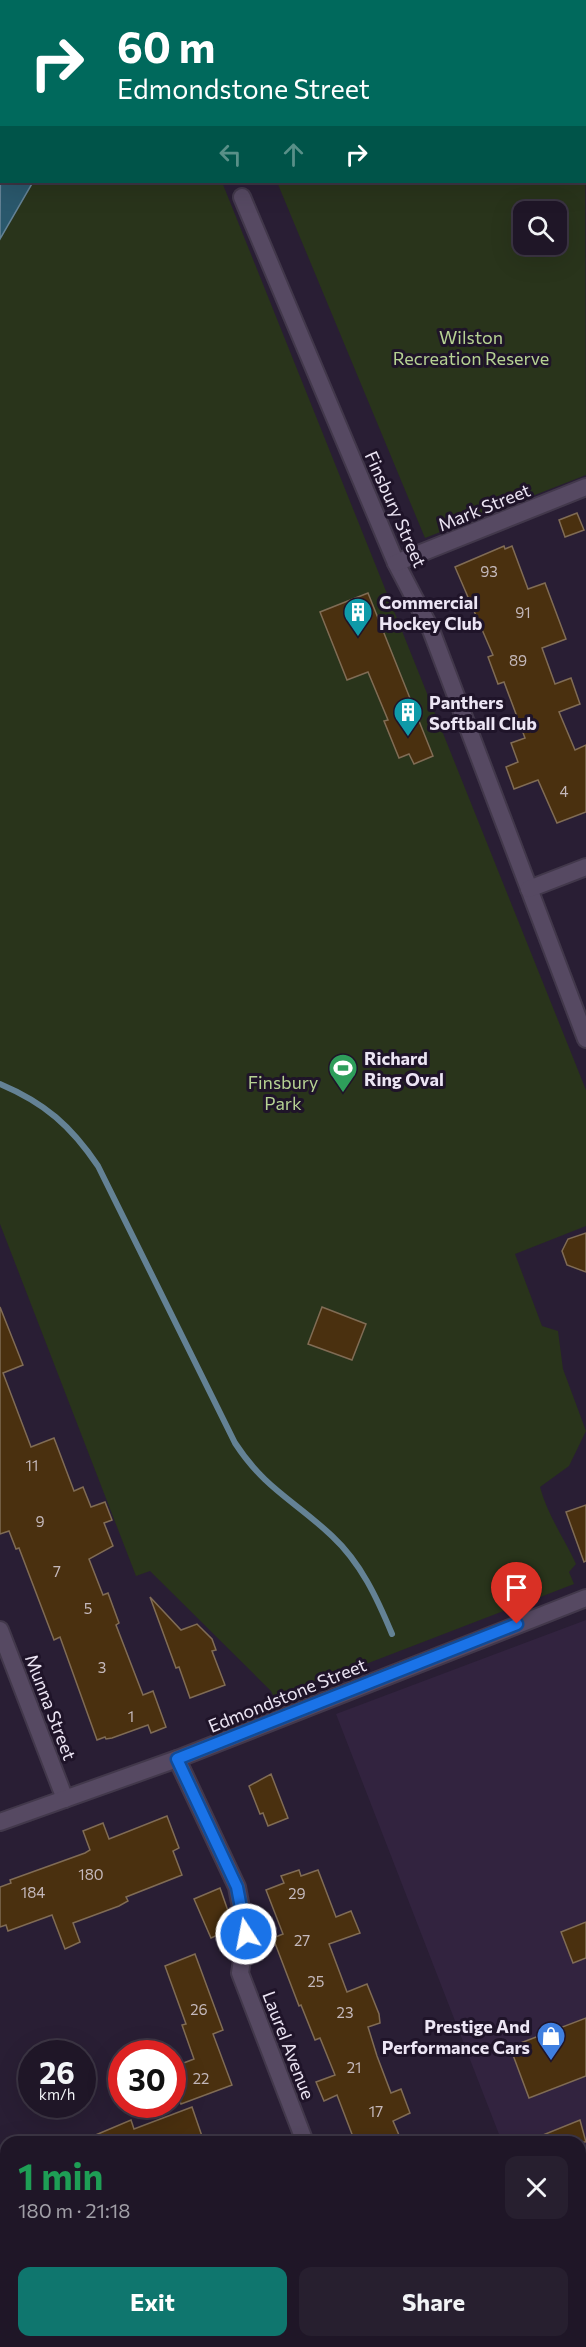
<!DOCTYPE html>
<meta charset="utf-8">
<style>
:root{--surface:#1f1627;--page:#271f2f;--text:#f1f3f6;--muted:#a19fa7;--line:#3c3544;--accent:#0f766e}
body{margin:0;font-family:Commissioner,sans-serif;background:var(--page);color:var(--text);height:100vh;display:flex;flex-direction:column;font-size:22px;white-space:nowrap}
*{box-sizing:border-box;margin:0}
p{font-size:20px;color:var(--muted)}
.icon{flex:none;width:33px;height:33px;fill:none;stroke:currentColor;stroke-width:2;stroke-linecap:round;stroke-linejoin:round}
.map{position:relative;flex:1;overflow:hidden}
.panel{position:absolute;left:0px;top:2136px;width:586px;height:212px;display:flex;flex-direction:column;background:var(--surface);border-radius:18px 18px 0 0;box-shadow:0 6px 24px #0002,0 0 0 2px var(--line)}
.panel>*{flex:none}
.banner{position:absolute;left:0px;top:0px;width:586px;height:183px;box-shadow:0 6px 24px #0002,0 0 0 2px var(--line);background:#00695c;color:#fff;overflow:hidden}
.fabs{position:absolute;left:513px;top:201px;display:grid;gap:12px}
.fabs a{display:grid;place-items:center;width:54px;height:54px;border-radius:12px;background:var(--surface);box-shadow:0 6px 24px #0002,0 0 0 2px var(--line);font-size:30px}
.speed{position:absolute;left:18px;top:2040px;display:flex;gap:12px;font-size:30px;font-weight:700;text-align:center}
.speed>*{display:grid;place-content:center;width:78px;height:78px;border-radius:50%;background:var(--surface);box-shadow:0 6px 24px #0002,0 0 0 2px var(--line);line-height:1}
.speed small{font-size:15px;font-weight:400}
.speed .limit{border:9px solid #d22;background:#fff;color:#111}
.pin{position:absolute;display:grid;place-items:center;width:51px;height:51px;color:#fff;margin:-62px -26px;border-radius:50% 50% 50% 0;rotate:-45deg;box-shadow:0 0 6px #0007}
.pin .icon{rotate:45deg}
.me{position:absolute;width:66px;margin:-33px;rotate:349deg;stroke-linejoin:round;filter:drop-shadow(0 0 4px #0008)}
.turn{display:flex;align-items:center;gap:21px;height:126px;padding:0 18px;font-size:27px}
.turn .icon{width:78px;height:78px;stroke-width:2.5}
.turn b{display:block;font-size:42px;line-height:51px}
.lanes{display:flex;align-items:center;height:57px;padding:0 18px;background:#0003;justify-content:center;gap:30px;direction:ltr}
.lanes .off{opacity:.35}
.round{display:grid;place-items:center;flex:none;width:63px;height:63px;border-radius:12px;background:var(--page)}
.summary{display:flex;align-items:center;justify-content:space-between;height:102px;padding:0 18px}
h1{font-size:36px;font-weight:700;line-height:45px;color:#1e9e55}
.button{display:flex;gap:12px;margin-top:auto;padding:12px 18px}
.button a{flex:1;height:69px;border-radius:12px;background:var(--accent);color:#fff;font-size:24px;font-weight:700;line-height:69px;text-align:center}
.button a+a{background:var(--page);color:var(--text)}
.map>svg:first-child{display:block}
</style>
<div class="map">
<svg width="586" height="2347" viewBox="0 0 586 2347">
<rect width="100%" height="100%" fill="#291e34"/>
<g fill="#32233f">
<path d="M586 1620V2347H582L580 2142H502L336 1714Z"/>
<path d="M145 2342H238L241 2347H148Z"/>
</g>
<g fill="#29341b" fill-rule="evenodd">
<path d="M585 54 586 475 425 538 277 182H585ZM524 212H556V244H524Z"/>
<path d="M33 182H222L586 1090V1226L515 1254 542 1326 558 1331 563 1369 586 1431 569 1466 540 1487C547 1514 564 1538 576 1564L569 1572 574 1584 275 1699 271 1691 150 1571 136 1576 0 1224V239Z"/>
</g>
<path fill="#2a586c" stroke="#648295" stroke-width="1.5" d="M1 89 2 182H33L0 239Z"/>
<g fill="none" stroke-linecap="round" stroke-linejoin="round">
<path stroke="#648295" stroke-width="6" d="M0 1084C45 1103 71 1126 98 1166L235 1443C265 1489 294 1500 332 1536 361 1563 377 1598 392 1634"/>
</g>
<g fill="#4a300f" stroke="#806c55" stroke-width="1.5">
<path d="M577 513 584 530 565 537 559 520Z"/>
<path d="M504 546 505 549 512 546 528 589 545 583 566 639 542 648 555 684 571 678 580 704 559 712 575 750 586 745V812L557 823 538 780 514 789 506 767 518 762 511 743 525 738 504 682 498 684 488 657 493 655 455 567Z"/>
<path d="M368 593 433 756 414 764 409 754 399 758 384 721 388 720 368 672 347 680 320 612Z"/>
<path d="M586 1233V1272L567 1265 562 1251 568 1239Z"/>
<path d="M0 1307 23 1365 3 1373 31 1447 54 1438 74 1491 83 1487 91 1507 105 1502 112 1520 104 1523 113 1546 89 1559 103 1595 108 1593 119 1623 116 1625 143 1695 153 1691 166 1727 151 1733 148 1725 112 1738 106 1739 105 1737 97 1740 60 1637 54 1640 19 1548 16 1549 9 1531 0 1534Z"/>
<path d="M322 1307 366 1324 352 1360 308 1344Z"/>
<path d="M586 1505V1561L584 1562 566 1512Z"/>
<path d="M150 1597 181 1630 197 1624 212 1639 216 1650 212 1651 225 1685 190 1698 179 1667 176 1668Z"/>
<path d="M271 1774 288 1818 268 1826 263 1813 260 1814 249 1786Z"/>
<path d="M167 1816 179 1848 173 1851 182 1875 126 1897 128 1901 119 1906 73 1923 80 1942 65 1949 52 1915 8 1931 6 1925 0 1927V1887L11 1883 10 1880 85 1853 90 1850 83 1831 103 1823 109 1839Z"/>
<path d="M299 1870 301 1876 318 1870 336 1917 351 1911 360 1933 329 1944 347 1992 367 1984 379 2014 380 2023 368 2027 377 2056 391 2093 401 2089 410 2113 393 2121 402 2142H355L337 2095 324 2101 316 2082 335 2075 320 2038 315 2040 301 2005 299 2006 273 1938 283 1934 266 1890 284 1883 281 1876Z"/>
<path d="M220 1888 234 1928 211 1938 194 1899Z"/>
<path d="M586 1922V1958L573 1963 561 1932Z"/>
<path d="M195 1954 223 2030 213 2034 232 2085 181 2104 172 2077 185 2073 181 2064 194 2059 182 2025 186 2024 165 1966Z"/>
<path d="M586 2018V2076L529 2098 510 2047Z"/>
<path d="M192 2107 204 2142H79L131 2120 134 2129Z"/>
<path d="M580 2120 586 2142H528V2141Z"/>
</g>
<g fill="none" stroke-linecap="round" stroke-linejoin="round">
<g stroke="#42384b" stroke-width="20">
<g id="minor">
<path d="M242 197 396 563 431 630 586 1039"/>
<path d="M396 563 586 487"/>
<path d="M529 889 586 867"/>
<path d="M0 1630 65 1799"/>
<path d="M177 1759 237 1887 246 1934 240 1973 305 2142"/>
<path d="M0 1822 177 1759 586 1598"/>
<path d="M382 2342 384 2347"/>
</g>
</g>
<use href="#minor" stroke="#564962" stroke-width="16"/>
</g>
<g fill="none" stroke-linecap="round" stroke-linejoin="round">
<g stroke="#114b97" stroke-width="15">
<path id="route" d="M246 1934 237 1887 177 1759 517 1624"/>
</g>
<use href="#route" stroke="#1a73e8" stroke-width="10"/>
</g>
<defs>
<g id="building-pin" transform="scale(1.5)"><path d="M0 17L-7.5 6A9.5 9.5 0 1 1 7.5 6Z" fill="#0f9aa8" stroke="#1f1429"/><path d="M-4-6H4V6H1V3H-1V6H-4ZM-2.5-4.3h1.7v1.8h-1.7ZM.8-4.3h1.7v1.8H.8ZM-2.5-1h1.7V.8h-1.7ZM.8-1h1.7V.8H.8Z" fill="#fff"/></g>
<g id="stadium-pin" transform="scale(1.5)"><path d="M0 17L-7.5 6A9.5 9.5 0 1 1 7.5 6Z" fill="#2e9e5b" stroke="#1f1429"/><path d="M0-5a6.5 5 0 1 0 0 10a6.5 5 0 1 0 0-10ZM-3.5-1.8h7v3.6h-7Z" fill="#fff"/></g>
<g id="shop-pin" transform="scale(1.5)"><path d="M0 17L-7.5 6A9.5 9.5 0 1 1 7.5 6Z" fill="#3f7fe0" stroke="#1f1429"/><path d="M-5-2.5h2.3a2.7 3.5 0 0 1 5.4 0H5L5.5 6h-11ZM-1.5-2.5h3a1.5 2.3 0 0 0-3 0Z" fill="#fff"/></g>
</defs>
<g fill-rule="evenodd">
<use href="#building-pin" x="358" y="612"/>
<use href="#building-pin" x="408" y="712"/>
<use href="#stadium-pin" x="343" y="1068"/>
<use href="#shop-pin" x="551" y="2036"/>
</g>
<g text-anchor="middle" dominant-baseline="central" stroke-width="6" stroke-linejoin="round" paint-order="stroke">
<g font-size="15" fill="#c4b8bb">
<text x="489" y="571">93</text>
<text x="523" y="612">91</text>
<text x="518" y="660">89</text>
<text x="564" y="791">4</text>
<text x="32" y="1465">11</text>
<text x="40" y="1521">9</text>
<text x="57" y="1571">7</text>
<text x="88" y="1608">5</text>
<text x="102" y="1667">3</text>
<text x="131" y="1716">1</text>
<text x="91" y="1874">180</text>
<text x="33" y="1892">184</text>
<text x="297" y="1893">29</text>
<text x="302" y="1940">27</text>
<text x="316" y="1981">25</text>
<text x="199" y="2009">26</text>
<text x="345" y="2012">23</text>
<text x="354" y="2067">21</text>
<text x="201" y="2078">22</text>
<text x="376" y="2111">17</text>
</g>
<g font-size="18" fill="#b6d293" stroke="#1f1429">
<text x="471" y="337">Wilston<tspan x="471" dy="21">Recreation Reserve</tspan></text>
<text x="283" y="1082">Finsbury<tspan x="283" dy="21">Park</tspan></text>
</g>
<g font-size="18" fill="#ece5f4" stroke="#1f1429">
<text transform="translate(484 507) rotate(-22)">Mark Street</text>
<text transform="translate(396 509) rotate(66)">Finsbury Street</text>
<text transform="translate(287 1695) rotate(-22)">Edmondstone Street</text>
<text transform="translate(51 1707) rotate(69)">Munna Street</text>
<text transform="translate(289 2045) rotate(69)">Laurel Avenue</text>
</g>
<g font-size="18" font-weight="bold" fill="#ece5f4" stroke="#1f1429" text-anchor="start">
<text x="379" y="602">Commercial<tspan x="379" dy="21">Hockey Club</tspan></text>
<text x="429" y="702">Panthers<tspan x="429" dy="21">Softball Club</tspan></text>
<text x="364" y="1058">Richard<tspan x="364" dy="21">Ring Oval</tspan></text>
<text x="530" y="2026" text-anchor="end">Prestige And<tspan x="530" dy="21">Performance Cars</tspan></text>
</g>
</g>
</svg>
<div class="fabs">
<a><svg class="icon" aria-label="search" viewBox="0 0 24 24"><circle cx="10" cy="10" r="6"/><path d="M15 15l6 6"/></svg></a>
</div>
<div class="speed"><div>26<small>km/h</small></div><div class="limit">30</div></div>
<div class="pin" style="left:517px;top:1624px;background:#d93025"><svg class="icon" aria-label="arrive" viewBox="0 0 24 24"><path d="M6 21V4h12l-3 4 3 4H6"/></svg></div>
<svg class="me" style="left:246px;top:1934px" viewBox="-20 -20 40 40"><circle r="17" fill="#1a73e8" stroke="#fff" stroke-width="3"/><path d="M0-11L8 9 0 5-8 9z" fill="#fff"/></svg>
<div class="banner">
<div class="turn"><svg class="icon" aria-label="right" viewBox="0 0 24 24"><path d="M7 20v-9h11M14 6l5 5-5 5"/></svg><div><b>60 m</b>Edmondstone Street</div></div>
<div class="lanes"><svg class="icon off" aria-label="left" viewBox="0 0 24 24"><path d="M17 20v-9H6M10 6l-5 5 5 5"/></svg><svg class="icon off" aria-label="ahead" viewBox="0 0 24 24"><path d="M12 20V5M6 11l6-6 6 6"/></svg><svg class="icon" aria-label="right" viewBox="0 0 24 24"><path d="M7 20v-9h11M14 6l5 5-5 5"/></svg></div>
</div>
<section class="panel">
<div class="summary"><div><h1>1 min</h1><p>180 m · 21:18</p></div><a class="round"><svg class="icon" aria-label="close" viewBox="0 0 24 24"><path d="M6 6l12 12M18 6L6 18"/></svg></a></div>
<div class="button"><a>Exit</a><a>Share</a></div>
</section>
</div>
